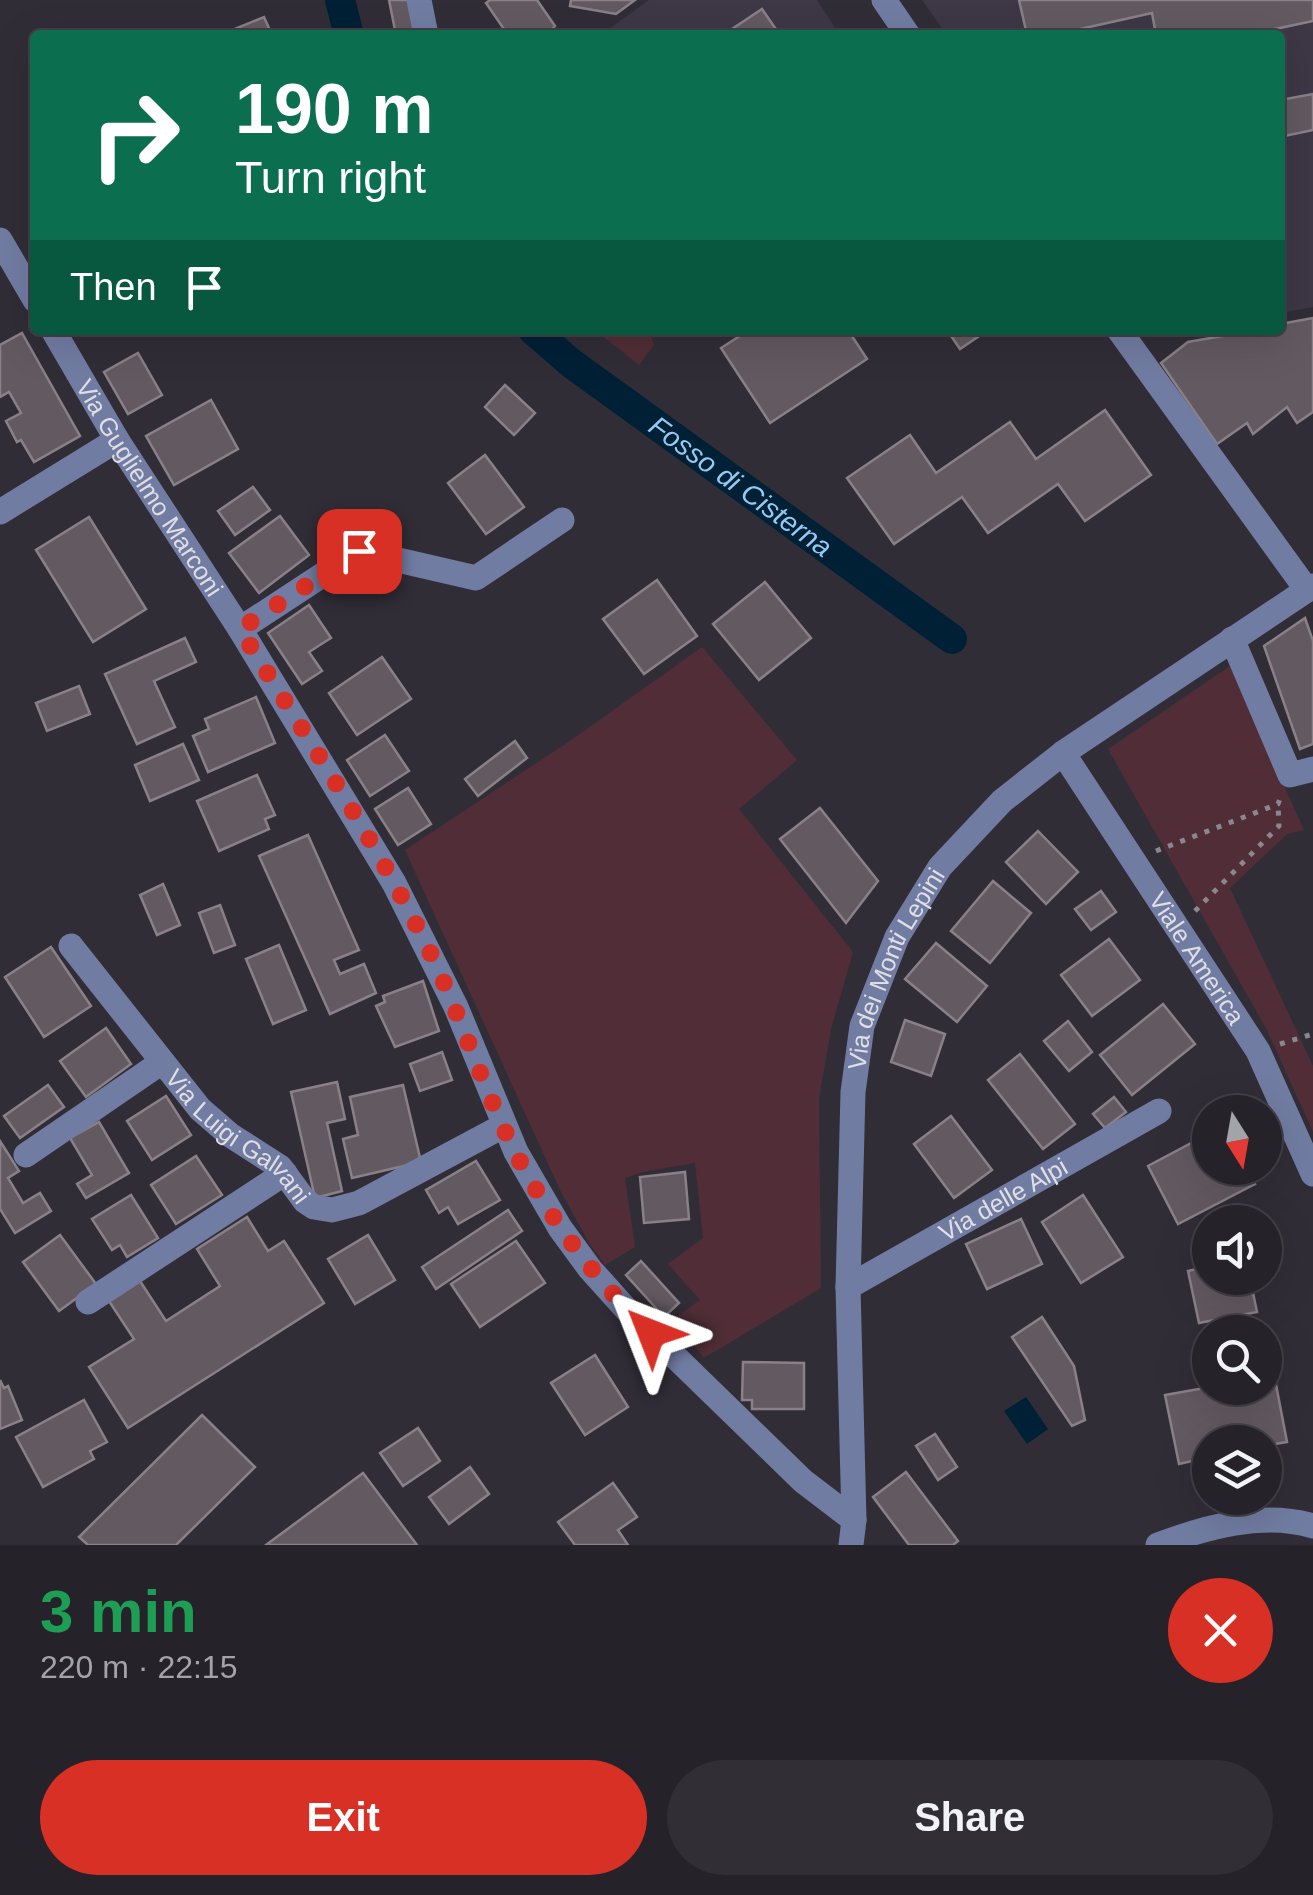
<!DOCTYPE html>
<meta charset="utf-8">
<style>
:root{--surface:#252229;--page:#312f35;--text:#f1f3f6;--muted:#a3a4a8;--line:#423f46;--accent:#d93025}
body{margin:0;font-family:Arial,sans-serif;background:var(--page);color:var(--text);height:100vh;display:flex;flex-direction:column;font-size:38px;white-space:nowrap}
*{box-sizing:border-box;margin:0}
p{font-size:32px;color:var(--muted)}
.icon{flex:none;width:55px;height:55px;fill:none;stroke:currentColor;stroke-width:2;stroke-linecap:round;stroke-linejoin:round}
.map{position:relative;height:1545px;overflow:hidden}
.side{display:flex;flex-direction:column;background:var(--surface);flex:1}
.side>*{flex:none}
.banner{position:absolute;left:30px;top:30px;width:1255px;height:305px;border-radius:10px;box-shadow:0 10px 40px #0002,0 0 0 2px var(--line);background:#0b6e4f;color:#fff;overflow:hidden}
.needle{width:65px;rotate:169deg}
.fabs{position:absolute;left:1192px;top:1095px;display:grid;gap:20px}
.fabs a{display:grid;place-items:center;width:90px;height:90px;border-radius:50%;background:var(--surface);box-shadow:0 10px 40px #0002,0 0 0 2px var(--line);font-size:50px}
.pin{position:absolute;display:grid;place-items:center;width:85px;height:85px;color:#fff;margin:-42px;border-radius:20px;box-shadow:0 5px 15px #0006}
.me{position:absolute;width:110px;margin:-55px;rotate:315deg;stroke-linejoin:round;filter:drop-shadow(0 0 8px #0008)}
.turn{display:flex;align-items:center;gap:35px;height:210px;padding:0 40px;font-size:45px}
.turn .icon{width:130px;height:130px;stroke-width:2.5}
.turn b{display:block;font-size:70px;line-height:85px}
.then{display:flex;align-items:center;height:95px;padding:0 40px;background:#0003;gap:20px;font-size:38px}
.round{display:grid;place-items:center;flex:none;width:105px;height:105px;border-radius:52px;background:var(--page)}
.head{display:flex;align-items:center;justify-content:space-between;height:170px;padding:0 40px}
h1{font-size:60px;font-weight:700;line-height:75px;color:#1e9e55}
.cta{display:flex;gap:20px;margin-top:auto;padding:20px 40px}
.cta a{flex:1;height:115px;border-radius:60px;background:var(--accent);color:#fff;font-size:40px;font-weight:700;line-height:115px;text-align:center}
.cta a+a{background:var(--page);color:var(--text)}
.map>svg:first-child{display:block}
</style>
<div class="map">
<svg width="1313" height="1545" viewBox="0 0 1313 1545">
<rect width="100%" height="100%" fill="#312d37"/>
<g fill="#3d3746">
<path d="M649 0H817L840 35H600Z"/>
<path d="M922 0H1313V307L1280 313V35H947Z"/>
</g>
<g fill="#512e37">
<path d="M595 330H649L654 345 639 365Z"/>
<path d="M702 647 797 760 739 809 853 952 831 1029 819 1099 821 1288 704 1358 672 1320 700 1300 668 1264 703 1238 695 1163 642 1172 625 1178 635 1247 605 1265 589 1243 560 1190 405 850 570 741Z"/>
<path d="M1230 666 1304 830 1287 834 1230 888 1313 1066V1132L1267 1030 1108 749Z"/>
</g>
<path fill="#002036" d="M1026 1397 1048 1429 1027 1444 1004 1411Z"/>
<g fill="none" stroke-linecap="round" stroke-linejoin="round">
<g stroke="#002036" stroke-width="30">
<path d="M340 0 349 35"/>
<path id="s1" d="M533 330 571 363 952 639"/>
</g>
</g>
<g fill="#635961" stroke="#8a8088" stroke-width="2.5">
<path d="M389 0H411L417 32 396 35Z"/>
<path d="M490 0H537L555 26 547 35H508L486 3Z"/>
<path d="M571 0H635L616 14 570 6Z"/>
<path d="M1019 0H1313V21L1247 35H1156L1152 13 1076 30 1077 35H1027Z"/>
<path d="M762 9 780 35H723Z"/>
<path d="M264 17 272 35H220Z"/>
<path d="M1313 94V130L1280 137V100Z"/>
<path d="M1313 318V412L1297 423 1287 407 1253 434 1247 423 1217 444 1161 363 1188 342 1256 330H1280V324Z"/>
<path d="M749 330H848L867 359 770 423 721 348Z"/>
<path d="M947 330H988L960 349Z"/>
<path d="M22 333 80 436 34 462 21 440 17 442 6 421 21 413 9 392 0 397V345Z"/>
<path d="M138 353 162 395 128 414 104 372Z"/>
<path d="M505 385 535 413 514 435 485 407Z"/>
<path d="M211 400 238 449 174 485 146 436Z"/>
<path d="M1105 410 1151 475 1085 521 1058 484 988 533 962 497 894 544 847 478 910 435 936 473 1010 422 1036 459Z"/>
<path d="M485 455 524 507 486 534 448 483Z"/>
<path d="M253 487 270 510 235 535 218 511Z"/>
<path d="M280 516 309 555 259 593 229 553Z"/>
<path d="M89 517 146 609 93 642 36 550Z"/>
<path d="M657 580 697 636 644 674 603 619Z"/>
<path d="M765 582 811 638 759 680 713 624Z"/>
<path d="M309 605 331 638 309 652 322 671 302 684 268 633Z"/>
<path d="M1305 618 1313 641V744L1300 749 1264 646Z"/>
<path d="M185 638 196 662 154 681 175 727 137 744 105 674Z"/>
<path d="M382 657 411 699 357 735 329 693Z"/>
<path d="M79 686 90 714 47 731 36 703Z"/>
<path d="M256 697 275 743 208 772 193 736 209 729 205 719Z"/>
<path d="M385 735 409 771 370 796 347 760Z"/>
<path d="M515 741 527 758 478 796 465 779Z"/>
<path d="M183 744 199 780 150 801 135 765Z"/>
<path d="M257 775 275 815 265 819 269 829 219 851 197 801Z"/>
<path d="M408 788 431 824 398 845 375 809Z"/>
<path d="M820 808 878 881 846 923 780 839Z"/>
<path d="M1038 831 1078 872 1046 904 1006 862Z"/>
<path d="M308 835 359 950 334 960 340 974 364 964 376 993 330 1014 259 856Z"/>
<path d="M993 881 1031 913 990 963 951 931Z"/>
<path d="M163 884 180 925 157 935 140 895Z"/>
<path d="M1101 891 1116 912 1091 930 1075 909Z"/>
<path d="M220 905 235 945 214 953 199 913Z"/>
<path d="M1109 939 1140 980 1092 1016 1061 975Z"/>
<path d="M936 943 987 986 957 1022 905 979Z"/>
<path d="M279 945 306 1010 273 1024 246 959Z"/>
<path d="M51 947 91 1006 44 1037 5 977Z"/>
<path d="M423 981 439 1031 395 1047 376 1006 385 1002 383 996Z"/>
<path d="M1163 1004 1195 1044 1132 1095 1100 1055Z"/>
<path d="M905 1020 945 1034 931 1076 891 1062Z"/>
<path d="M1068 1021 1092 1052 1069 1071 1044 1041Z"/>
<path d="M106 1028 131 1064 86 1097 60 1061Z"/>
<path d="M442 1052 452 1080 420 1091 410 1064Z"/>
<path d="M1020 1054 1075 1124 1043 1149 988 1080Z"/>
<path d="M337 1082 345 1119 327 1123 342 1191 315 1198 291 1092Z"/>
<path d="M48 1085 64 1107 20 1138 4 1116Z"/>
<path d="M403 1085 421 1162 352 1178 343 1139 358 1135 350 1097Z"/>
<path d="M166 1096 191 1135 152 1160 127 1121Z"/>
<path d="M1114 1097 1126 1112 1105 1128 1093 1114Z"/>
<path d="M951 1116 992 1170 954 1198 914 1144Z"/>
<path d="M99 1122 129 1173 86 1198 77 1184 92 1175 70 1138Z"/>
<path d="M1210 1133V1168H1246L1255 1184 1178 1224 1148 1166Z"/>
<path d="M0 1141 19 1171 8 1178 23 1203 40 1193 51 1211 15 1233 0 1209Z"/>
<path d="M196 1156 222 1195 176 1224 151 1185Z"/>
<path d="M476 1161 500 1200 458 1224 448 1207 439 1213 426 1190Z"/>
<path d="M685 1172 689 1219 644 1223 640 1177Z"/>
<path d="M131 1195 158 1238 127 1257 120 1245 112 1250 92 1219Z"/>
<path d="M1083 1195 1123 1257 1081 1283 1042 1222Z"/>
<path d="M508 1210 522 1231 436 1289 422 1267Z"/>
<path d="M247 1217 268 1251 284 1241 324 1303 128 1428 89 1367 134 1339 109 1301 140 1281 166 1321 220 1286 197 1249Z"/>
<path d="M1021 1219 1042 1264 987 1289 966 1244Z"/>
<path d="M60 1235 96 1284 59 1311 23 1262Z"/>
<path d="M368 1235 395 1280 355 1304 328 1259Z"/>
<path d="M516 1241 545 1283 480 1327 451 1284Z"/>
<path d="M641 1261 679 1303 664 1317 626 1275Z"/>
<path d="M1210 1266V1278H1250L1257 1312 1199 1323 1188 1271Z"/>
<path d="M1042 1317 1074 1366 1085 1420 1072 1426 1012 1337Z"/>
<path d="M595 1355 628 1407 585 1435 551 1383Z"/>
<path d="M743 1362 804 1363V1409H752V1400H742Z"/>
<path d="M1274 1374 1287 1442 1265 1446V1442H1210V1457L1179 1464 1165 1395 1210 1387 1265 1388V1376Z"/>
<path d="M0 1380 4 1388 8 1386 22 1420 0 1429Z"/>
<path d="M84 1400 107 1442 90 1451 94 1459 43 1487 16 1437Z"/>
<path d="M202 1415 255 1467 176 1545H88L79 1537Z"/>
<path d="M418 1428 440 1461 403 1486 380 1453Z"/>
<path d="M935 1434 957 1467 938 1480 916 1446Z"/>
<path d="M470 1467 489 1494 449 1524 429 1497Z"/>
<path d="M906 1472 958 1541 953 1545H909L873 1497Z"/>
<path d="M363 1473 417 1545H266Z"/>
<path d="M613 1483 637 1517 618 1530 628 1545H575L558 1522Z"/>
</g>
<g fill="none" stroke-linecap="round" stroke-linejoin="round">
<g stroke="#8a878f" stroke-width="5" stroke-dasharray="5 8" stroke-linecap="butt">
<path d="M1156 851 1278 804 1281 796"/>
<path d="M1195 911 1279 826 1278 804"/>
<path d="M1280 1044 1313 1034"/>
</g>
<g stroke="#717ca2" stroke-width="25">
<path d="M419 0 426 35"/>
<path d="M884 0 908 35"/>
<path d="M0 240 35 300"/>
<path id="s2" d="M53 330 117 440 240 629 394 883 456 1007 516 1152 560 1228 590 1269 626 1309 803 1481 854 1520"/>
<path d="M1119 330 1307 590"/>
<path d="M0 512 117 440"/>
<path d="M240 629 359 551 476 578 562 520"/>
<path d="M1232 639 1290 775 1313 769"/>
<path id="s3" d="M1063 753 1258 1051 1313 1174"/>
<path id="s4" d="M71 946 200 1109 230 1135 280 1167 305 1201 314 1207 332 1210 359 1203 503 1126"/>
<path d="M26 1155 162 1062"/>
<path id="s5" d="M848 1287 1159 1111"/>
<path d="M88 1302 285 1173"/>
<path id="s6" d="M851 1545 854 1520 848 1287 853 1092 862 1026 897 937 940 867 1002 801 1063 753 1313 586"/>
<path d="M1158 1545C1206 1527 1262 1511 1313 1526"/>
</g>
</g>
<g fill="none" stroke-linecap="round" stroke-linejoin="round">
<path stroke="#d93025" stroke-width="18" stroke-dasharray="0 32.4" d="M359 551 240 629C302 730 369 830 422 936 458 1006 480 1082 515 1152 551 1221 596 1280 651 1333"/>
</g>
<g text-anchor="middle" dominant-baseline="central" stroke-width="10" stroke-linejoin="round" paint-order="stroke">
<g font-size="25" fill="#e1dfe5" stroke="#18161b">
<text stroke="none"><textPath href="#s2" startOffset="185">Via Guglielmo Marconi</textPath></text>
<text stroke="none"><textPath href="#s3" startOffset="245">Viale America</textPath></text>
<text stroke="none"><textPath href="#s6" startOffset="585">Via dei Monti Lepini</textPath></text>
<text stroke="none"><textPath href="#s4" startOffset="255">Via Luigi Galvani</textPath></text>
<text stroke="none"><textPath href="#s5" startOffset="178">Via delle Alpi</textPath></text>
</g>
<g font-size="28" font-style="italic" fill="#93cbf5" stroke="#18161b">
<text stroke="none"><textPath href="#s1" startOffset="260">Fosso di Cisterna</textPath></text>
</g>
</g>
</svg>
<div class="fabs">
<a><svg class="needle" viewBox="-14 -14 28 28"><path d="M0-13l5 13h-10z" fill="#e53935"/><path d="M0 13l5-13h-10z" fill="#a3a4a8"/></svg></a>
<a><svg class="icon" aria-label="sound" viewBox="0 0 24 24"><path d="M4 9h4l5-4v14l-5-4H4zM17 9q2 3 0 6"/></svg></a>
<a><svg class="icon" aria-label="search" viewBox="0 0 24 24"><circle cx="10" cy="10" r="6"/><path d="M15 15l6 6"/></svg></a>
<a><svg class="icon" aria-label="layers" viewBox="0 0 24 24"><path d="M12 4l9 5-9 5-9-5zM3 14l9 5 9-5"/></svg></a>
</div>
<div class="pin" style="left:359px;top:551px;background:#d93025"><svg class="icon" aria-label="arrive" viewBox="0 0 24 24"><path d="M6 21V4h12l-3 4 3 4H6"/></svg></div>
<svg class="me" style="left:651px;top:1333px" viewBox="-20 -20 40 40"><path d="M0-17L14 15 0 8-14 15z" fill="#d93025" stroke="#fff" stroke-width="4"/></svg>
<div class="banner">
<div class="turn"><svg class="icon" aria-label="right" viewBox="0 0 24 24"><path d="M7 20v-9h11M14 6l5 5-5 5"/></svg><div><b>190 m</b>Turn right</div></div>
<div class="then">Then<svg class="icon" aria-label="arrive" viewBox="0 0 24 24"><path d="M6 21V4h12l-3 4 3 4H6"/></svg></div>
</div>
</div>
<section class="side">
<div class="head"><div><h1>3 min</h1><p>220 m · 22:15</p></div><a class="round" style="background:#d93025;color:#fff"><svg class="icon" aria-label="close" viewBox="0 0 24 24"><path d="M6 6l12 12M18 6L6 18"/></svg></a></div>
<div class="cta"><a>Exit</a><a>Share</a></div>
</section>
